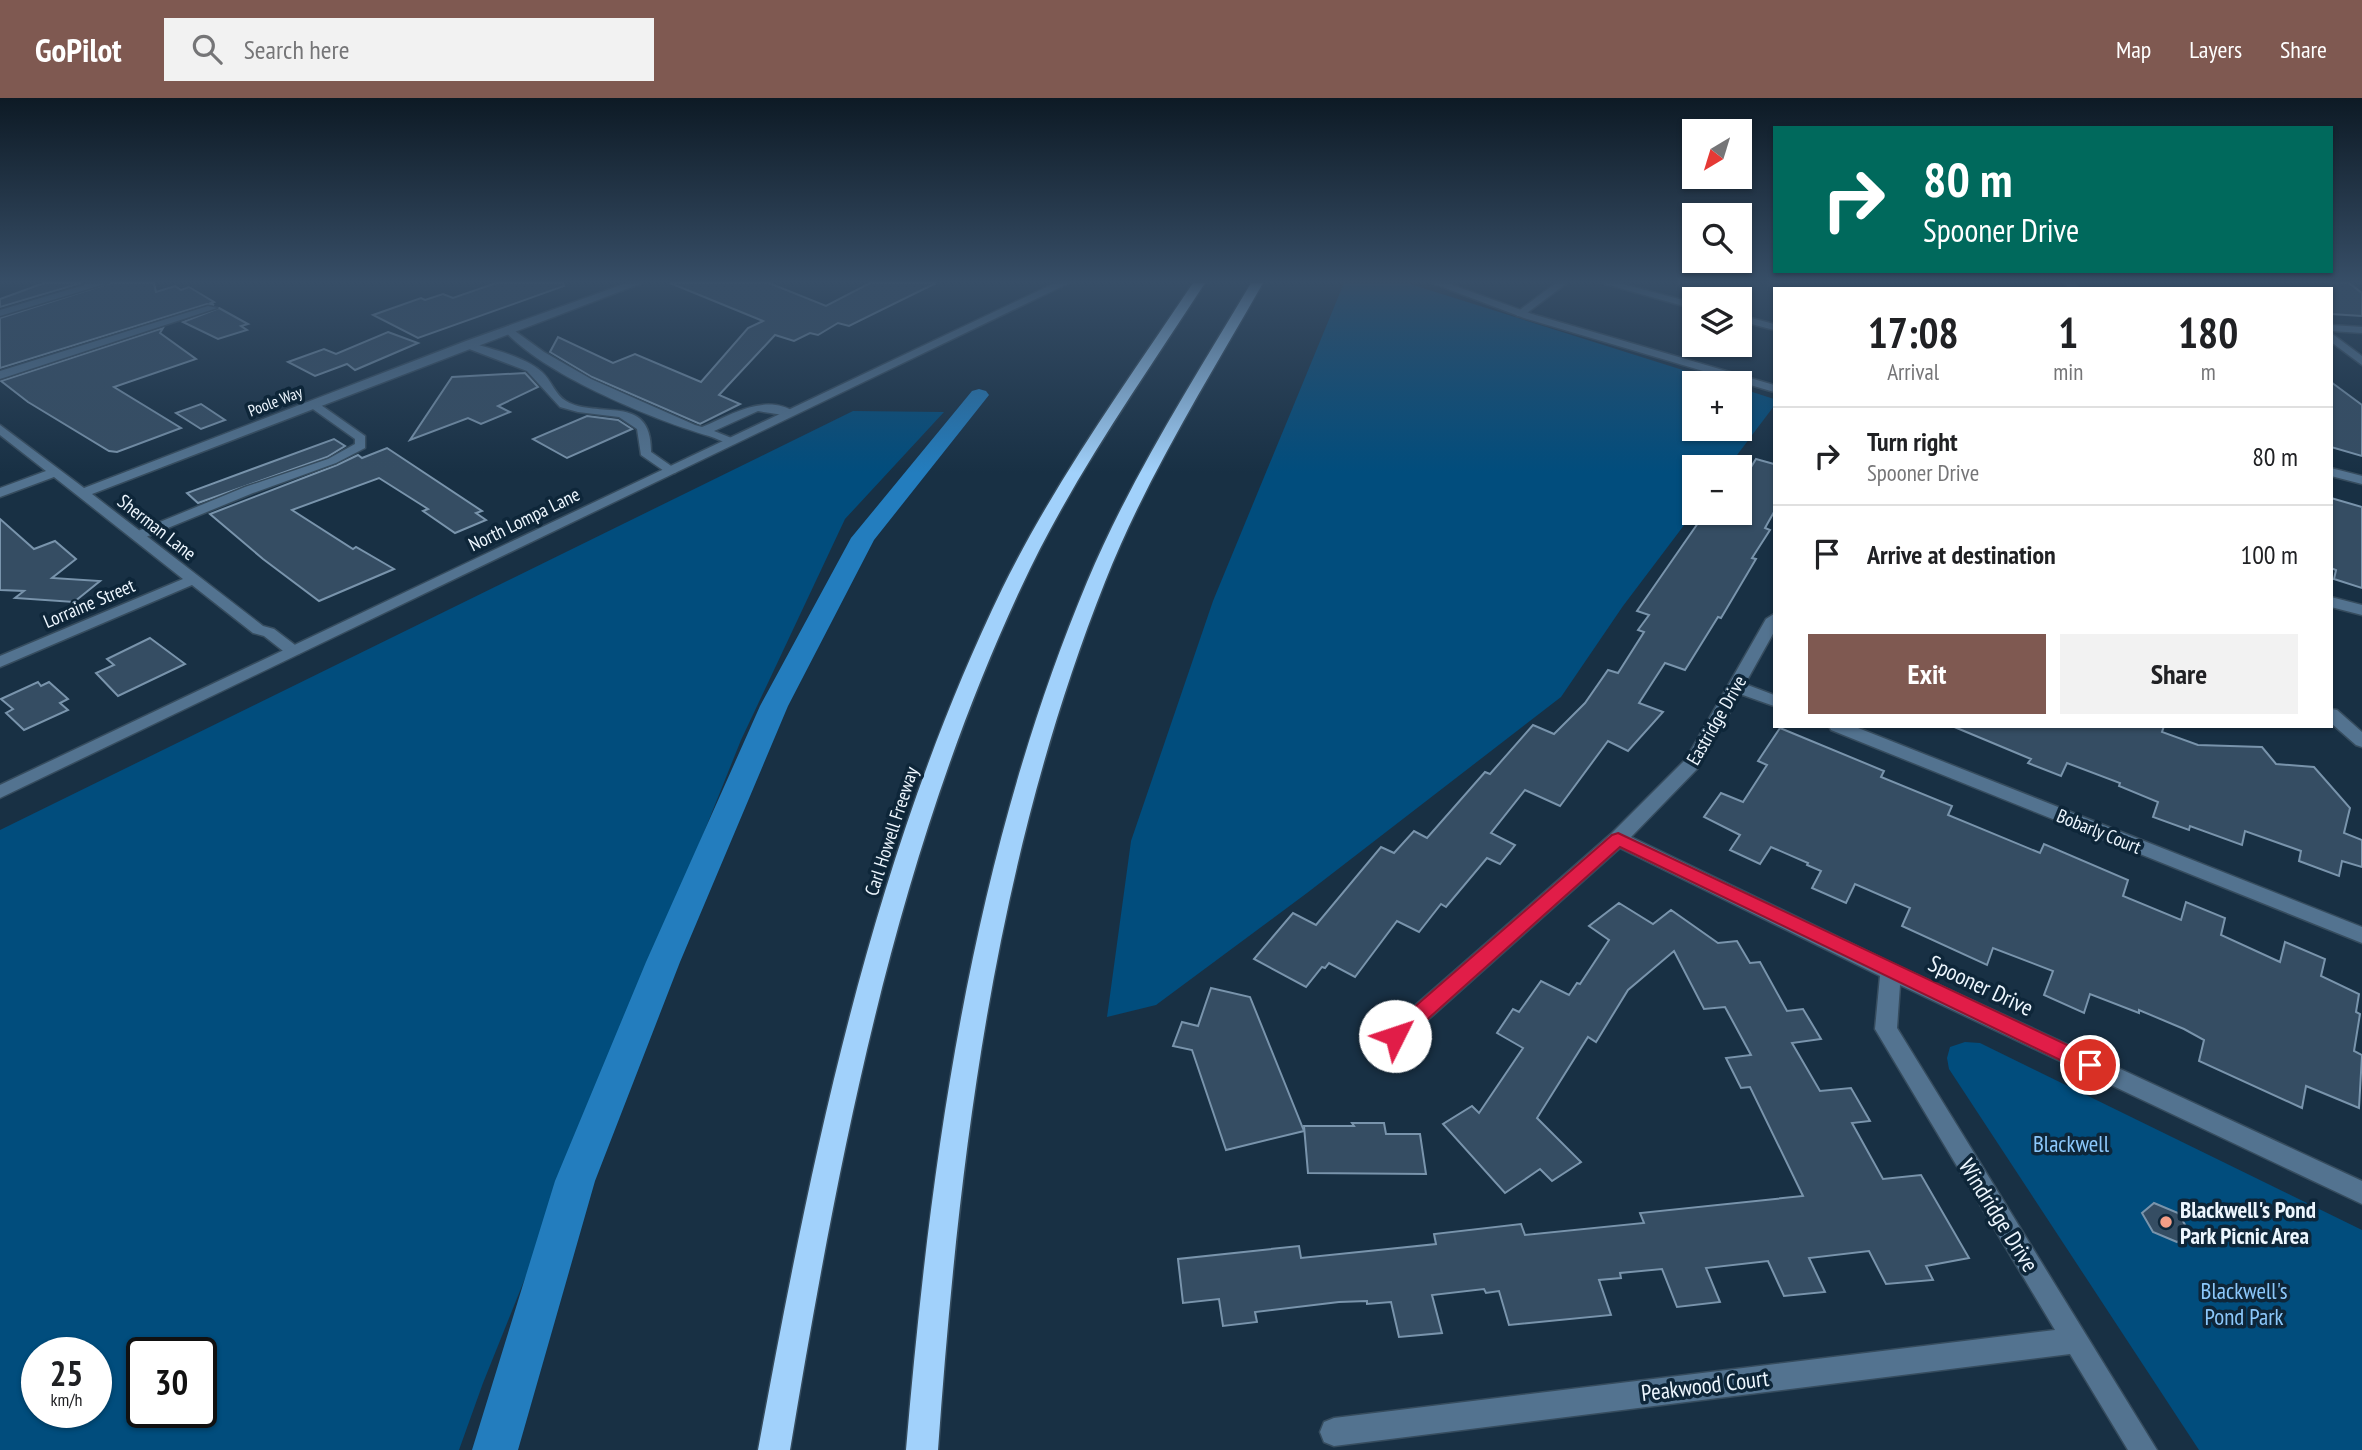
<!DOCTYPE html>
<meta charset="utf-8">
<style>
:root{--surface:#fff;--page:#f2f2f2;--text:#202124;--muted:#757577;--line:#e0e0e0;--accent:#7f5951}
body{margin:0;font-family:"PT Sans Narrow",sans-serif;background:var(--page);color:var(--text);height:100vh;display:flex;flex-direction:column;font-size:26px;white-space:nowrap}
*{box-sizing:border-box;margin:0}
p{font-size:23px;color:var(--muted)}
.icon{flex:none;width:38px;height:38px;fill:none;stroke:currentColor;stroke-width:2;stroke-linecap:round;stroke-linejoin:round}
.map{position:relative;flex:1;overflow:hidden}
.side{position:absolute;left:1773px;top:189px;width:560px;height:441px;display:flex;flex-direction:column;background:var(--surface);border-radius:0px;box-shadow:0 2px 5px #0004}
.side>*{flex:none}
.banner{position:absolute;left:1773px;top:28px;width:560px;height:147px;border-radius:0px;box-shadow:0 2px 5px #0004;background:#00695c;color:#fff;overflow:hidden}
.needle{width:46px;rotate:218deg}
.tools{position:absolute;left:1682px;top:21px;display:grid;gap:14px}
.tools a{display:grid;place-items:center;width:70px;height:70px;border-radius:0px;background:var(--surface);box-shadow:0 2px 5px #0004;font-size:35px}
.speed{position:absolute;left:21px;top:1239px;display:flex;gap:14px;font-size:35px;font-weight:700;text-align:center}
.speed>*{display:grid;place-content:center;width:91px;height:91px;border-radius:50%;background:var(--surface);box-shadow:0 2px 5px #0004;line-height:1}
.speed small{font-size:18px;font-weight:400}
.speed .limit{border:4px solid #111;border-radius:10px;background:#fff;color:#111}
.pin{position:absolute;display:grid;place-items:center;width:60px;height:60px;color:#fff;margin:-30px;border:4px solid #fff;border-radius:50%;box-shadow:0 2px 7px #0007}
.me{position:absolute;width:77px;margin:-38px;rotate:49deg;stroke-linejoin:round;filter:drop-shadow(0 0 5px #0008)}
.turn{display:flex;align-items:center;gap:24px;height:147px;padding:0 35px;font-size:32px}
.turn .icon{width:91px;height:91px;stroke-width:2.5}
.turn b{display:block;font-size:49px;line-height:60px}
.eta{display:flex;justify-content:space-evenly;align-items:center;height:119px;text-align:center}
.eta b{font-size:42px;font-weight:600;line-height:49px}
.button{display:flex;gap:14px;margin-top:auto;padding:14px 35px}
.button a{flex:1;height:80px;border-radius:0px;background:var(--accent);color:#fff;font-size:28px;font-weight:600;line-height:80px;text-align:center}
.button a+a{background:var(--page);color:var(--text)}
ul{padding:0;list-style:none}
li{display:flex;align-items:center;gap:21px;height:98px;padding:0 35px;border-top:2px solid var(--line)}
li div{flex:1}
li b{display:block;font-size:26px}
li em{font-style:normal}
header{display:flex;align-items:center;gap:42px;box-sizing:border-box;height:98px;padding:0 35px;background:var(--accent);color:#fff}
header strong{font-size:33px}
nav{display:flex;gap:38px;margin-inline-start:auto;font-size:24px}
.search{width:490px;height:63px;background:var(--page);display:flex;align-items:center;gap:18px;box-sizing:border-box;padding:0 24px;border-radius:0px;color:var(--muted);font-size:26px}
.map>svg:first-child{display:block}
</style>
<header>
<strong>GoPilot</strong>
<div class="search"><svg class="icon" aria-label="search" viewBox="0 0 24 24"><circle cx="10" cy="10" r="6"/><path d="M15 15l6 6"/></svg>Search here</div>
<nav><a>Map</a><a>Layers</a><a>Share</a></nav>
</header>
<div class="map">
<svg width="2362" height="1352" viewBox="0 0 2362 1352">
<rect width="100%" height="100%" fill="#183044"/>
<g fill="#014d7d" fill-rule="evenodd">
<path d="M1344 185H1407L1724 285H1694V331H1740V290L1774 301V308L1728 369H1694V414L1623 508 1561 599 1307 795 1156 907 1107 919 1131 743 1213 503Z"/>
<path d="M853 313 944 314 845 421 741 642 483 1285 459 1352H0V732ZM37 1255H96V1314H37ZM142 1255H201V1314H142Z"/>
<path d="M1965 944 1980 945 2362 1132V1352H2199L1949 971 1947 960 1950 949Z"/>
</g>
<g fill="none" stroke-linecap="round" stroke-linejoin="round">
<path fill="#237dbe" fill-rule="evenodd" d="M979 291 986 293 989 297 874 442 788 608 680 864 595 1083 518 1352H472L555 1083 646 864 760 608 851 440 972 293Z"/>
</g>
<g fill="#354d63" stroke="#7994ac" stroke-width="2">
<path d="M44 185H81L0 209V201Z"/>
<path d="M110 185H154L156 194 175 188 181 192 189 189 214 204 211 205 214 207 207 206 0 270V220Z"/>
<path d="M496 185H563L564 188 418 240 373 217 421 200 425 202 443 196 453 200Z"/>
<path d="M670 185H769L826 208 870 185H936L849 228 838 225 818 237 810 235 794 243 775 237 719 297 740 306 700 326 592 279 550 254 558 239 613 265 635 256 701 284 748 230 763 223Z"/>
<path d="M2331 185H2349L2362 195V218L2331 216Z"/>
<path d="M219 210 248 226 241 228 247 232 218 241 183 224Z"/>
<path d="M163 230 160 235 196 261 114 289 181 330 117 354 109 353 28 304 1 283Z"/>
<path d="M388 234 418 245 355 272 347 266 315 278 288 264 324 251 336 256Z"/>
<path d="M525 275 538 289 498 308 510 314 481 326 468 320 410 342 452 279Z"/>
<path d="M2331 284 2362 307V358L2331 349Z"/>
<path d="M201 306 225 322 201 331 176 315Z"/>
<path d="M587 318 618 322 632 331 567 360 533 341Z"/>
<path d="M334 341 345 348 327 359 198 405 187 395Z"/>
<path d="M387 350 482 413 476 415 486 422 455 435 423 413 428 411 379 380 292 412 353 451 356 449 394 471 319 503 263 461 210 416 337 367 358 357 362 360Z"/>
<path d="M1756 361 1774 366V414L1765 430 1770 432 1752 460 1756 461 1721 520 1718 519 1685 572 1665 565 1639 605 1663 614 1628 653 1608 643 1560 708 1525 692 1491 735 1515 747 1500 766 1487 760 1446 809 1441 806 1419 834 1397 823 1355 879 1329 865 1325 870 1322 869 1306 889 1254 861 1293 815 1316 827 1381 749 1394 755 1414 733 1427 740 1485 674 1490 676 1533 627 1554 636 1585 605 1608 572 1618 575 1644 534 1638 532 1649 517 1637 513 1705 415 1721 417 1722 415H1740V387Z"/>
<path d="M2331 400 2362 409V490L2334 481 2336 472 2331 470Z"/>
<path d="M0 421 34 451 55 443 76 461 52 480 100 483 74 504 15 500 24 493 0 492Z"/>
<path d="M150 540 185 566 118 598 96 575 114 567 107 561Z"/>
<path d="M38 584 41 588 49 584 68 601 60 605 68 612 24 632 6 615 13 611 1 601Z"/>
<path d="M1952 628H2164L2162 634 2198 647 2262 649 2276 666 2314 669 2350 710 2344 735 2362 742V769L2342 763 2339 778 2299 763 2301 753 2245 733 2242 747 2190 728 2189 732 2153 719 2158 704 2119 688 2120 685 2067 665 2061 678 2028 665 2031 661Z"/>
<path d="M1780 630 1884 673 1881 679 1952 708 1948 717 2040 755 2044 746 2128 782 2123 798 2181 822 2186 804 2225 820 2221 837 2280 864 2285 844 2325 861 2321 878 2359 896 2356 914 2360 916 2354 953 2362 957 2359 1010 2306 988 2302 1010 2199 963 2204 942 2184 931 2139 912V915L2090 896 2084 915 2044 897 2053 873 1993 850 1987 867 1902 828 1910 810 1855 786 1846 805 1812 790 1821 773 1807 767 1808 765 1771 749 1760 766 1730 752 1740 737 1704 719 1721 695 1743 704 1767 667 1758 663Z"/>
<path d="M1619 805 1653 826 1671 812 1718 845 1737 843 1750 865 1760 864 1787 913 1803 911 1821 941 1792 945 1820 993 1851 990 1870 1023 1852 1025 1883 1081 1921 1077 1969 1160 1926 1168 1933 1182 1886 1186 1869 1153 1809 1160 1825 1194 1784 1198 1768 1163 1706 1170 1720 1204 1677 1209 1662 1171 1620 1175 1621 1180 1599 1182 1611 1217 1509 1227 1499 1193 1486 1195 1484 1191 1432 1197 1442 1235 1399 1239 1391 1204 1367 1206V1203L1339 1204 1255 1214 1257 1224 1223 1228 1219 1201 1183 1205 1178 1161 1299 1148 1301 1160 1436 1146 1434 1136 1521 1126 1525 1137 1644 1125 1640 1115 1803 1098 1750 989 1741 990 1726 960 1751 957 1725 909 1704 911 1674 853 1628 892 1596 944 1588 939 1537 1020 1581 1064 1552 1083 1540 1071 1505 1095 1443 1026 1472 1008 1479 1015 1523 950 1497 935 1513 911 1519 914 1541 883 1569 897 1577 885 1580 886 1609 842 1589 828Z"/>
<path d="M1211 890 1250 899 1304 1033 1226 1052 1192 952 1173 948 1182 924 1198 928Z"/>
<path d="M1352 1025H1384L1386 1036H1420L1426 1076 1308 1075 1304 1028H1354Z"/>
<path d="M2154 1105 2178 1115 2190 1135 2177 1144 2153 1134 2142 1115Z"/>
</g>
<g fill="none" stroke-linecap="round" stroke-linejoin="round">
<g stroke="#364c5e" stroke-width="3">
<g id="service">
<path d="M1556 185H1567L1523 218H1517V214Z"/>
<path d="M1602 185H1619L1694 205V211Z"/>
<path d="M1740 217 1774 226V232L1740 223Z"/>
<path d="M508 228 544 254 591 281 695 327 702 329C731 317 766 294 796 315L790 318 758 313 714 333 739 343C730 349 719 341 709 338 652 321 542 276 503 231Z"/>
<path d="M468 244C491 251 524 258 542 274 552 283 555 297 566 303 598 322 652 294 651 354L677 372 675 375H667L641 357 637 331 619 319 578 314 560 309 527 273 464 249V245Z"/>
<path d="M310 305H318L365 338V350L336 365 253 395 141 441H133V435L245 389 328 361 355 346V341L310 309Z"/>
</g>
</g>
<g stroke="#364c5e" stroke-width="3">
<g id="minor">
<path d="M91 185H108L0 218V212Z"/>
<path d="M627 185H642L92 396 263 528 274 531 299 550 301 553 299 556H287L264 538 253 535 192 487 0 569V558L183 481 54 379 0 399V390L46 373 0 337V327L84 390 466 243Z"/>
<path d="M2065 185H2075L2079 191H2069Z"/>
<path d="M208 208 217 210 0 281V273Z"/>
<path d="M2331 227 2362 229V235L2331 233Z"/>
<path d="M2331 235 2362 258V267L2331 244Z"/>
<path d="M2331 370 2362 378V386L2331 378Z"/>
<path d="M2331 499 2362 507V517L2331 509Z"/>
<path d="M1774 516V534L1745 586 1774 597V608L1740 596 1699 669 1631 739 1898 868 2362 1083V1106L1900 887 1897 930 2157 1352H2128L2070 1256 1334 1348 1324 1344 1320 1334 1324 1324 1334 1320 2055 1232 1875 931 1880 878 1620 750 1403 944 1395 947 1387 944 1384 938 1387 932 1611 736 1686 661 1766 521Z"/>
<path d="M1829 628H1853L2362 829V845L1831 632Z"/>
</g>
</g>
<g stroke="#364c5e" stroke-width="3">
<g id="tertiary">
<path d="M1055 185H1069L0 700V687Z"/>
<path d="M1432 185H1447L1532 216 1774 287V294L1524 220Z"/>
<path d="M2331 611 2337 612 2362 634V649L2356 647 2331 625Z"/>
</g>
</g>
<g stroke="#364c5e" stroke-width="3">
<g id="motorway">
<path d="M1193 185H1205C1140 285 1070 383 1020 492 894 763 839 1059 790 1352H758C812 1058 871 762 1002 491 1055 383 1126 285 1193 185Z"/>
<path d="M1251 185H1263C1207 283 1146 380 1105 484 995 761 959 1057 938 1352H906C931 1057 972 759 1087 484 1131 379 1193 283 1251 185Z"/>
</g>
</g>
<use href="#service" fill="#537390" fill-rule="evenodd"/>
<use href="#minor" fill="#537390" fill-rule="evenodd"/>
<use href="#tertiary" fill="#537390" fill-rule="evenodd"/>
<use href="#motorway" fill="#a1d1fb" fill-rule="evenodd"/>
</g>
<linearGradient id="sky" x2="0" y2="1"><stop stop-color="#0d1a25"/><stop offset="0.49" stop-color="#374e67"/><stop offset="1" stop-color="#374e67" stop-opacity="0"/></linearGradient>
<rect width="2362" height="375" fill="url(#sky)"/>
<path fill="#e11d48" stroke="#92132f" stroke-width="2" d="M1618 735 2097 961 2100 967 2097 973 2090 976 2083 973 1620 749 1402 944 1395 946 1388 944 1385 938 1388 932 1612 737Z"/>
<circle fill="#f49e87" stroke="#0e2639" stroke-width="2.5" cx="2166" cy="1124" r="7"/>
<g text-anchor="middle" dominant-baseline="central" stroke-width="7" stroke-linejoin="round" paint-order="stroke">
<g font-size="16" fill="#edf6fe" stroke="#0e2639">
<text transform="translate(275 303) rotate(-21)">Poole Way</text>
</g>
<g font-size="19" fill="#edf6fe" stroke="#0e2639">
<text transform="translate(524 421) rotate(-26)">North Lompa Lane</text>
<text transform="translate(157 429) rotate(38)">Sherman Lane</text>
<text transform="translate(89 505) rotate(-23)">Lorraine Street</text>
<text transform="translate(1716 622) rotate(-60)">Eastridge Drive</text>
<text transform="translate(891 733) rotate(-72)">Carl Howell Freeway</text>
<text transform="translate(2099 733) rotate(22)">Bobarly Court</text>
</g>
<g font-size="23" fill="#edf6fe" stroke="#0e2639">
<text transform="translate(1981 887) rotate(25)">Spooner Drive</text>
<text transform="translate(1999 1117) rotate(58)">Windridge Drive</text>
<text transform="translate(1705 1287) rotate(-7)">Peakwood Court</text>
</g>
<g font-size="23" fill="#8cc8fb" stroke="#0e2639">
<text x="2071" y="1045">Blackwell</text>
<text x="2244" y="1192">Blackwell's<tspan x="2244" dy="26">Pond Park</tspan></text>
</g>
<g font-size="23" font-weight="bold" fill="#edf6fe" stroke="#0e2639" text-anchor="start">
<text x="2180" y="1111">Blackwell's Pond<tspan x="2180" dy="26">Park Picnic Area</tspan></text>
</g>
</g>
</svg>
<div class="tools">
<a><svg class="needle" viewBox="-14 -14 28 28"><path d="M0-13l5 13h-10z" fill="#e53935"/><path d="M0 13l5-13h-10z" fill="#757577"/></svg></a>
<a><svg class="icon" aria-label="search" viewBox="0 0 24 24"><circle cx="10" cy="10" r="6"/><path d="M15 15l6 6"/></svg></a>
<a><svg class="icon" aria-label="layers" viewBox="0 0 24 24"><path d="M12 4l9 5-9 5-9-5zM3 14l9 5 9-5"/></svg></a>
<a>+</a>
<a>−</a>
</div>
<div class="speed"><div>25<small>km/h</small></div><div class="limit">30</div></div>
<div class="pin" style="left:2090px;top:967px;background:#d93025"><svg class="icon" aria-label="arrive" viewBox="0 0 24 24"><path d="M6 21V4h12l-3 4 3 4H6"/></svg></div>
<svg class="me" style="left:1395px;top:938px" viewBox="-20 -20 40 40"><circle r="19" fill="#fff"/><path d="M0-13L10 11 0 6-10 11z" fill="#e11d48"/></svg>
<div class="banner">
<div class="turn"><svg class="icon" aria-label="right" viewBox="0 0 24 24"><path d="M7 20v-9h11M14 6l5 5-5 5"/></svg><div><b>80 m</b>Spooner Drive</div></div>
</div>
<section class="side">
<div class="eta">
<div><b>17:08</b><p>Arrival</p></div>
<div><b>1</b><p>min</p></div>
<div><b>180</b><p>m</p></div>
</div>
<ul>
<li><svg class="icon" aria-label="right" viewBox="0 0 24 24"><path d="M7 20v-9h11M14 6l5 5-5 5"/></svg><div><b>Turn right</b><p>Spooner Drive</p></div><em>80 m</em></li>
<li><svg class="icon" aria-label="arrive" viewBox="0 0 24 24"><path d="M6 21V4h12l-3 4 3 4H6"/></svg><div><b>Arrive at destination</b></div><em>100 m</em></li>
</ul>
<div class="button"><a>Exit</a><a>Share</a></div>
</section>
</div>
